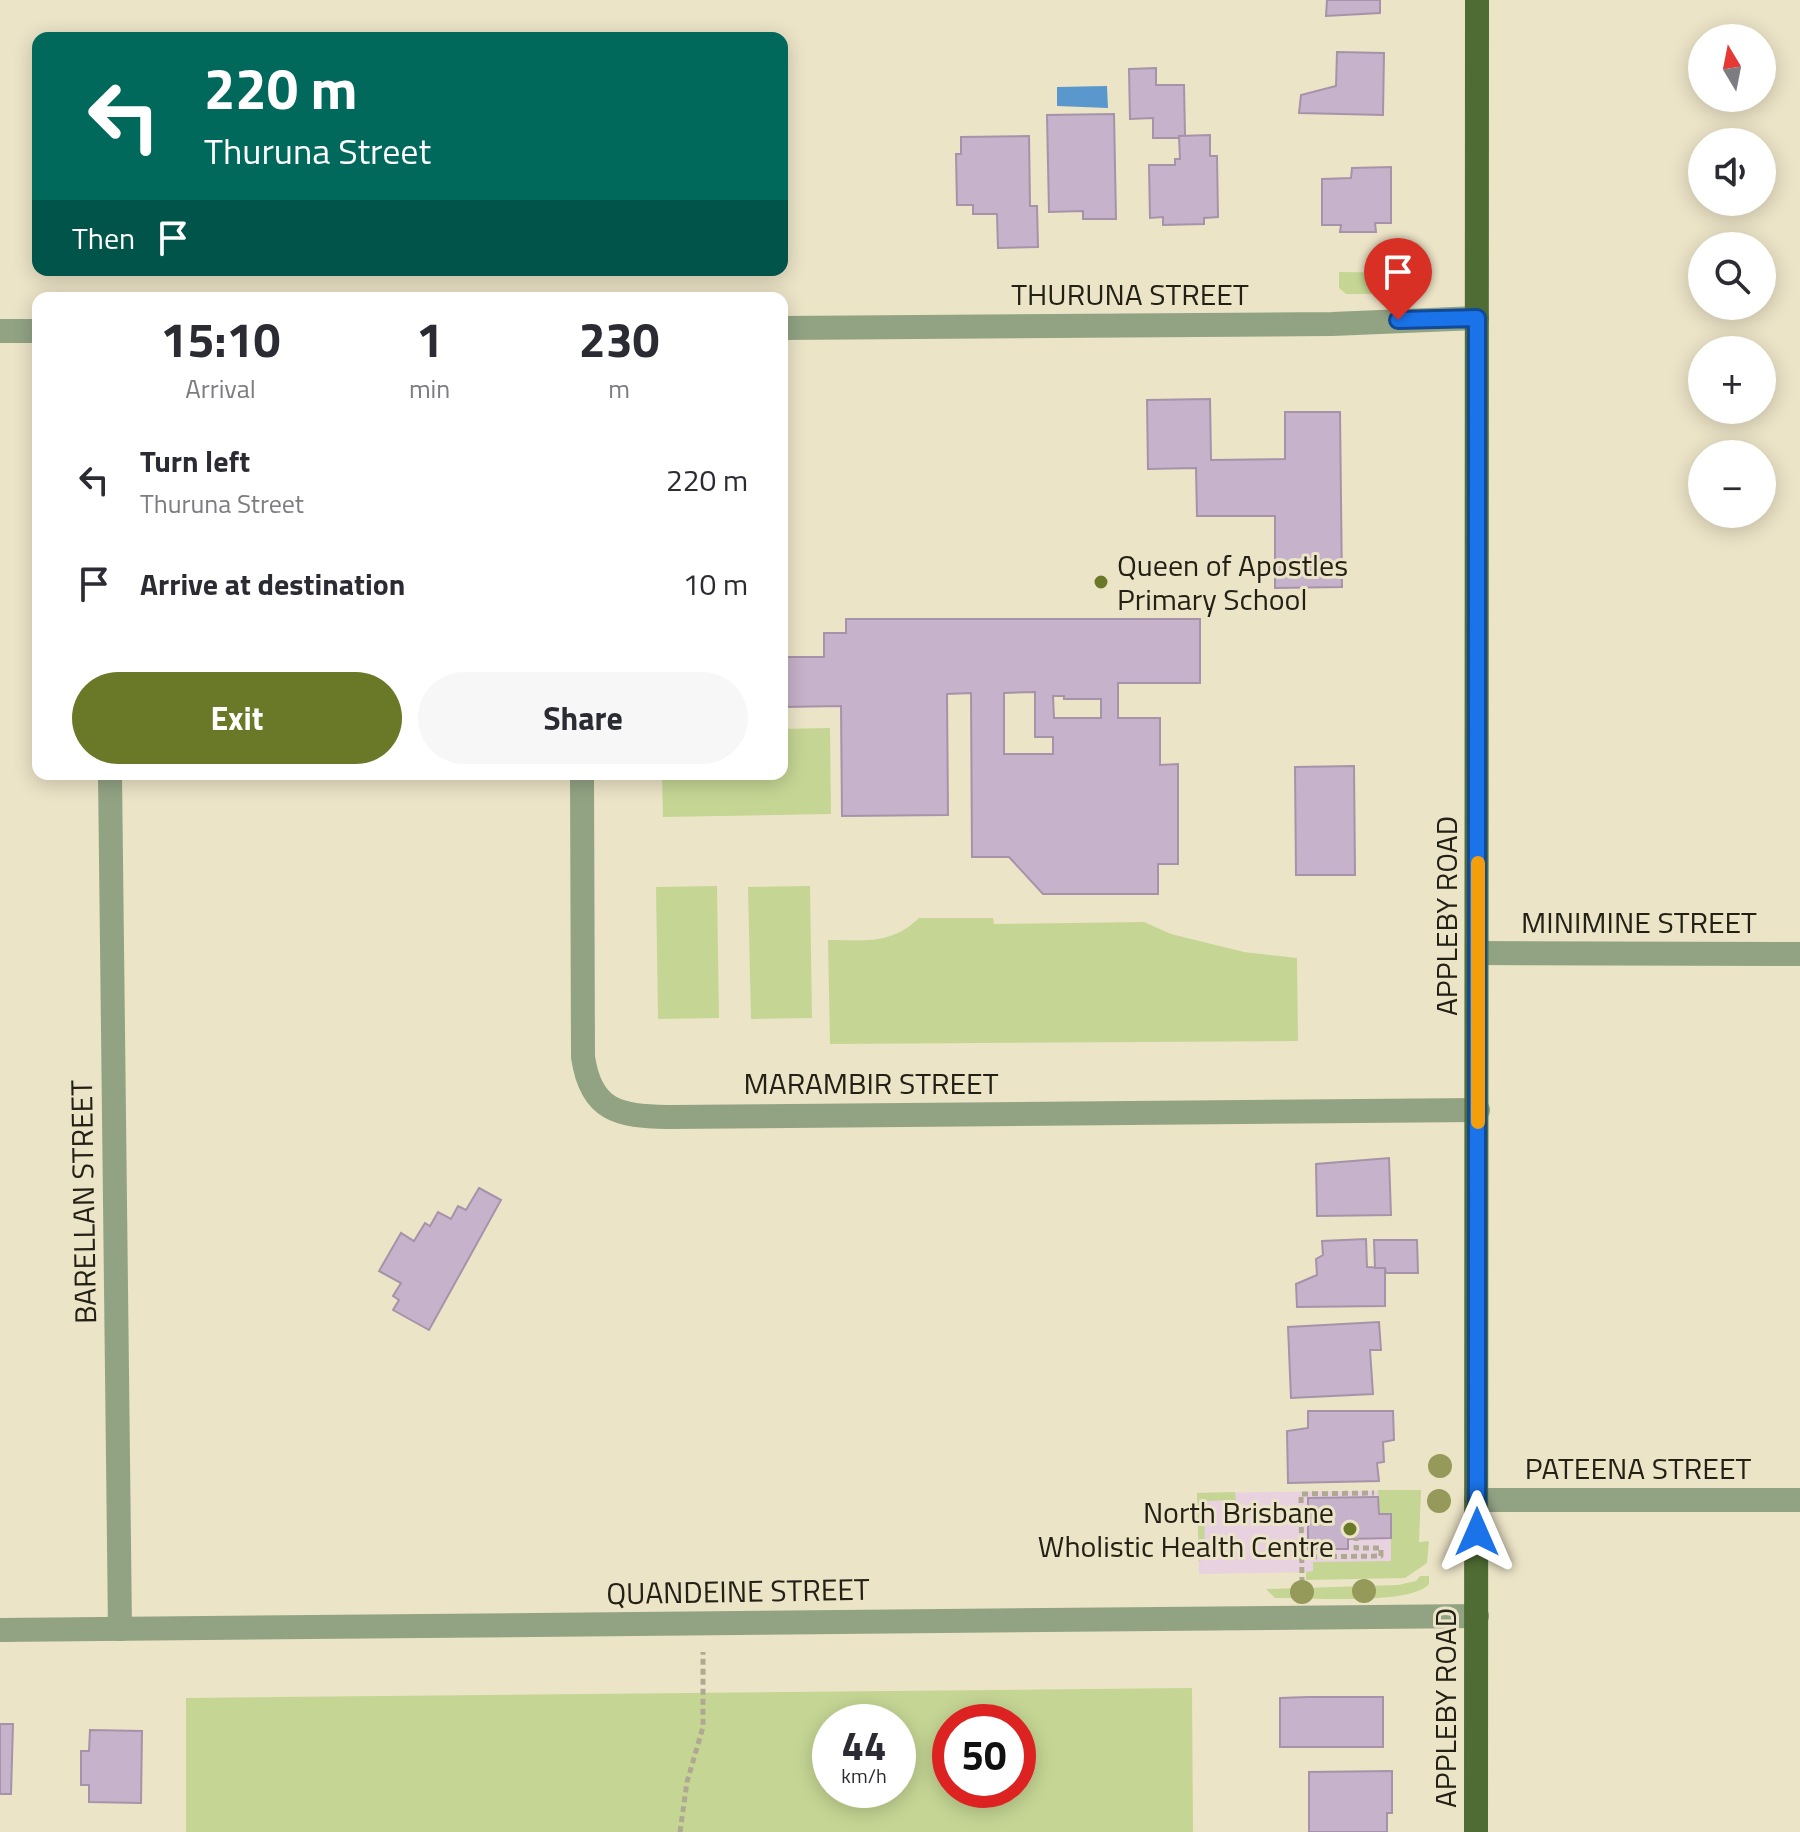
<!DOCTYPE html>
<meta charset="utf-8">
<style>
:root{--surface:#fff;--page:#f7f7f7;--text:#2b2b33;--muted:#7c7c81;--accent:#697928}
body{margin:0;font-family:"Titillium Web",sans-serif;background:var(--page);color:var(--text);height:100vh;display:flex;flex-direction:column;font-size:30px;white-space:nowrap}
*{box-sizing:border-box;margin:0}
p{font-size:26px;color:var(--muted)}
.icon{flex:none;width:44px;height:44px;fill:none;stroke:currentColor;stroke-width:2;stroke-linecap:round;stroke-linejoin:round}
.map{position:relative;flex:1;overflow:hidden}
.details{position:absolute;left:32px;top:292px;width:756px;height:488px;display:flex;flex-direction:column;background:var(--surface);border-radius:16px;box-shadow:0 4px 20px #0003}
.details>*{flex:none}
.guide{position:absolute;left:32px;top:32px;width:756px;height:244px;border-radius:16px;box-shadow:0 4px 20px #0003;background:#00695c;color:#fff;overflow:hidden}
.needle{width:52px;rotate:350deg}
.fabs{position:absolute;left:1688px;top:24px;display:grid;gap:16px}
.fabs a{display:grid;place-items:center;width:88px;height:88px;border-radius:50%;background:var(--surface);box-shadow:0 4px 20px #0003;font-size:40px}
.speed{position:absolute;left:812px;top:1704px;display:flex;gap:16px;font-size:40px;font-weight:700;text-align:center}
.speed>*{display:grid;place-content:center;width:104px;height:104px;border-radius:50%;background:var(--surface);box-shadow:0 4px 20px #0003;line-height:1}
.speed small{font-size:20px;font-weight:400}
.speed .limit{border:12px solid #d22;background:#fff;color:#111}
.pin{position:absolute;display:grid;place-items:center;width:68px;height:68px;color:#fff;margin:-82px -34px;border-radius:50% 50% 50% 0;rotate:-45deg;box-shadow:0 0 8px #0007}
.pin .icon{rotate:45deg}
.me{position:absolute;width:88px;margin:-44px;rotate:0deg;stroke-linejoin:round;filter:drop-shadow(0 0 6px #0008)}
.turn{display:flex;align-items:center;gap:28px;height:168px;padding:0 40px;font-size:36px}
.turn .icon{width:104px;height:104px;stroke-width:2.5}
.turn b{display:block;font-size:56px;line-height:68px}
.then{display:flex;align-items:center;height:76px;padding:0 40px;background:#0003;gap:16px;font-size:30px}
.eta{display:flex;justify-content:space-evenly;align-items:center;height:136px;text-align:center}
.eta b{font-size:48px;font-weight:700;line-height:56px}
.button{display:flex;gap:16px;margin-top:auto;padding:16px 40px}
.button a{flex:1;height:92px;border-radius:48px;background:var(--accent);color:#fff;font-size:32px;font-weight:700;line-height:92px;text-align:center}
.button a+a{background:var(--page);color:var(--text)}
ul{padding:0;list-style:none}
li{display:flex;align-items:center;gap:24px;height:104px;padding:0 40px}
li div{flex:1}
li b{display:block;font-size:30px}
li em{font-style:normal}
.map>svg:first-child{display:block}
</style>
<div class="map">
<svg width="1800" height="1832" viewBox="0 0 1800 1832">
<rect width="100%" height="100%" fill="#ece4c7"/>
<path fill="#e8d2e0" d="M1421 1490 1418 1549 1379 1571 1199 1574 1197 1493Z"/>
<g fill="#c5d694" fill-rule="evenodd">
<path d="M1339 272 1421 273 1427 281 1425 287 1402 294H1346L1339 288Z"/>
<path d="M830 728 831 814 663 817 662 774H782V729Z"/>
<path d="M717 886 719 1018 658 1019 656 887Z"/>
<path d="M810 886 812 1018 751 1019 748 887Z"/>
<path d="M919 918H993L994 924 1144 922 1171 934 1244 952 1297 958 1298 1041 830 1044 828 940C865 940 891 945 919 918Z"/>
<path d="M1378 1490H1421L1419 1542 1429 1541 1427 1563 1405 1578 1306 1580V1572L1313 1571V1562L1391 1561V1514H1379Z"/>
<path d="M1235 1492 1236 1500 1204 1501 1205 1559 1199 1561 1197 1493Z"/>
<path d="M1420 1576H1429V1584C1411 1606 1306 1597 1275 1598L1266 1589 1398 1585 1416 1581Z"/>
<path d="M1192 1688 1193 1832H186V1698ZM898 1722V1790H830V1722ZM1018 1722V1790H950V1722Z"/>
</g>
<path fill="#5997cd" d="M1107 86 1108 108 1057 106V87Z"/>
<g fill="#c6b2ca" stroke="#a693a9" stroke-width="2" fill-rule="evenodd">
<path d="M1327 0H1380V13L1326 16Z"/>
<path d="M1337 52 1384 53 1383 115 1299 113 1301 95 1336 86Z"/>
<path d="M1156 68V85H1184L1185 135 1180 138H1153V118L1130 119 1129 69Z"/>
<path d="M1114 114 1116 219H1083V211L1049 212 1047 115Z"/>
<path d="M1210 135V156H1217L1218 217 1204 218V224L1163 225V217L1150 218 1149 165H1175V159H1180L1179 136Z"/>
<path d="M1029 136 1030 206H1037L1038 247 998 248 997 214H973V205H957L956 154H961V137Z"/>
<path d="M1391 167V223H1375L1376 232H1340L1341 225H1322V179L1351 178 1352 168Z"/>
<path d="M1210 399 1211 460 1285 459V412H1340L1342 587 1275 588V516H1197L1196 468 1148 469 1147 400Z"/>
<path d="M846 619H1200V683H1118V718H1160V765L1178 764V864H1158V894H1043L1009 857H972L971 693 947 694 948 815 842 816 841 706 782 707V657H824V633H846ZM1035 692V737H1053V754H1004V693ZM1053 696H1064V699H1101V718H1054Z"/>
<path d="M1354 766 1355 875H1296L1295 767Z"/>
<path d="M1389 1158 1391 1215 1317 1216 1316 1164Z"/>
<path d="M479 1188 501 1200 429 1330 393 1310 399 1300 393 1296 401 1283 379 1271 401 1233 414 1241 425 1223 430 1226 438 1212 451 1219 458 1206 466 1210Z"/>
<path d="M1366 1239 1367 1267 1385 1268V1306L1297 1307 1296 1284 1317 1275 1316 1259 1323 1255 1322 1241Z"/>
<path d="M1374 1240H1417L1418 1273H1386L1385 1268H1375Z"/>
<path d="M1379 1322 1381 1350H1370L1373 1394 1291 1398 1288 1327Z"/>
<path d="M1308 1411H1393L1394 1440 1383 1442 1384 1462 1377 1463 1379 1481 1288 1483 1287 1431 1308 1428Z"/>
<path d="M1375 1497H1378L1379 1514H1391V1538L1348 1539V1549H1308V1498Z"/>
<path d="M1308 1697H1383V1747H1280V1698Z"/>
<path d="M0 1724H13L11 1794H0Z"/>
<path d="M90 1730 142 1731 141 1803 89 1802V1785H81V1751H89Z"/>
<path d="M1392 1771V1813H1387V1832H1309V1772Z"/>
</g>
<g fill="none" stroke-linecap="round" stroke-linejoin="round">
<g stroke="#afa992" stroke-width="5" stroke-dasharray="6 4" stroke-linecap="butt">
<path d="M1301 1557 1381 1556V1548H1356V1538"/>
<path d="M1302 1583 1301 1494 1374 1493"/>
<path d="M680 1832 687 1782 703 1727V1652"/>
</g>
<g stroke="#92a384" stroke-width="24">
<path d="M782 328 1332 324 1477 318"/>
<path d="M0 331H38"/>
<path d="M110 774 120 1629"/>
<path d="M582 774 583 1057C591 1111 618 1116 668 1117L1478 1110"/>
<path d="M1478 953 1800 954"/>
<path d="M1476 1500H1800"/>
<path d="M0 1630 1477 1616"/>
</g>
<path stroke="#4f6c34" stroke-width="24" d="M1476 1832 1477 0"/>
</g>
<g fill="#959a5a">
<circle cx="1440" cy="1466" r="12"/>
<circle cx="1439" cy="1501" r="12"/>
<circle cx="1364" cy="1591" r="12"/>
<circle cx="1302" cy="1592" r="12"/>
</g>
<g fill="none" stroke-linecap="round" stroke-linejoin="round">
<g stroke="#114b97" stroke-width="20">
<path id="route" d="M1398 320 1477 318V1532"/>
</g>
<use href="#route" stroke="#1a73e8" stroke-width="14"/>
<path stroke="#f59e0b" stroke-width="14" d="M1478 863V1122"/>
</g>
<g fill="#697928" stroke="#ece4c7" stroke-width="3">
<circle cx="1101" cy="582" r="8"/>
<circle cx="1350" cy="1529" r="8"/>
</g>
<g text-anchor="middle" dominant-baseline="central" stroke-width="6" stroke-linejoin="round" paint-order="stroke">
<g font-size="30" fill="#232116" stroke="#ece4c7">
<text x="1130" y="294">THURUNA STREET</text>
<text transform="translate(1446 916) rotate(-90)">APPLEBY ROAD</text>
<text x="1639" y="922">MINIMINE STREET</text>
<text x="871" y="1083">MARAMBIR STREET</text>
<text transform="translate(83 1202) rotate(-91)">BARELLAN STREET</text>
<text x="1638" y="1468">PATEENA STREET</text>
<text transform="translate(738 1591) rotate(-1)">QUANDEINE STREET</text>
<text transform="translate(1445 1708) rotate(-90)">APPLEBY ROAD</text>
</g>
<g font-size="30" fill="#232116" stroke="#ece4c7" text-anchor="start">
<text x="1117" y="565">Queen of Apostles<tspan x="1117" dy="34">Primary School</tspan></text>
<text x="1334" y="1512" text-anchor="end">North Brisbane<tspan x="1334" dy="34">Wholistic Health Centre</tspan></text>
</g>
</g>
</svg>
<div class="fabs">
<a><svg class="needle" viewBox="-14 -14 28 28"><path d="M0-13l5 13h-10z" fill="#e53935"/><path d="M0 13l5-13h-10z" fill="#7c7c81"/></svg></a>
<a><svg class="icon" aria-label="sound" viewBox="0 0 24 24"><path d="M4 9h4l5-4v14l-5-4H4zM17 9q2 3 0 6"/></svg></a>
<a><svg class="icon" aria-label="search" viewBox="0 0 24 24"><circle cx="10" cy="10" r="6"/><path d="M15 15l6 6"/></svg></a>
<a>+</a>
<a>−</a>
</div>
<div class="speed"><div>44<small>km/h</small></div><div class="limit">50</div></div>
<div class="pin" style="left:1398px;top:320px;background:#d93025"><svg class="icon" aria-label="arrive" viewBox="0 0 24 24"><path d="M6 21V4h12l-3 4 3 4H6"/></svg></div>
<svg class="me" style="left:1477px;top:1532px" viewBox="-20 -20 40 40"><path d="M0-17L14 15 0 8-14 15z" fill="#1a73e8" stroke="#fff" stroke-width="4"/></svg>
<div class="guide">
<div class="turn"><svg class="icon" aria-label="left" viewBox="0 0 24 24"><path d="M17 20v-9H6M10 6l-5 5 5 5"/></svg><div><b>220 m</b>Thuruna Street</div></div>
<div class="then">Then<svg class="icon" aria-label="arrive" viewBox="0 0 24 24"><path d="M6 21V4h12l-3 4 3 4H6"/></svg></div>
</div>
<section class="details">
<div class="eta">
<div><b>15:10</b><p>Arrival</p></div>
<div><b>1</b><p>min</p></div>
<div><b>230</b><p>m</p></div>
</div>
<ul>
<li><svg class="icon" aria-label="left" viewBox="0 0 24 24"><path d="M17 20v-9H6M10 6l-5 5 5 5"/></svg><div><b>Turn left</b><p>Thuruna Street</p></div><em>220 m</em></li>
<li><svg class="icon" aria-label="arrive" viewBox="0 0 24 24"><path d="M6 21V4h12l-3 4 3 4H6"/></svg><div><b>Arrive at destination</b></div><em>10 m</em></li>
</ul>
<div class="button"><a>Exit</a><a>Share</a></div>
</section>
</div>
